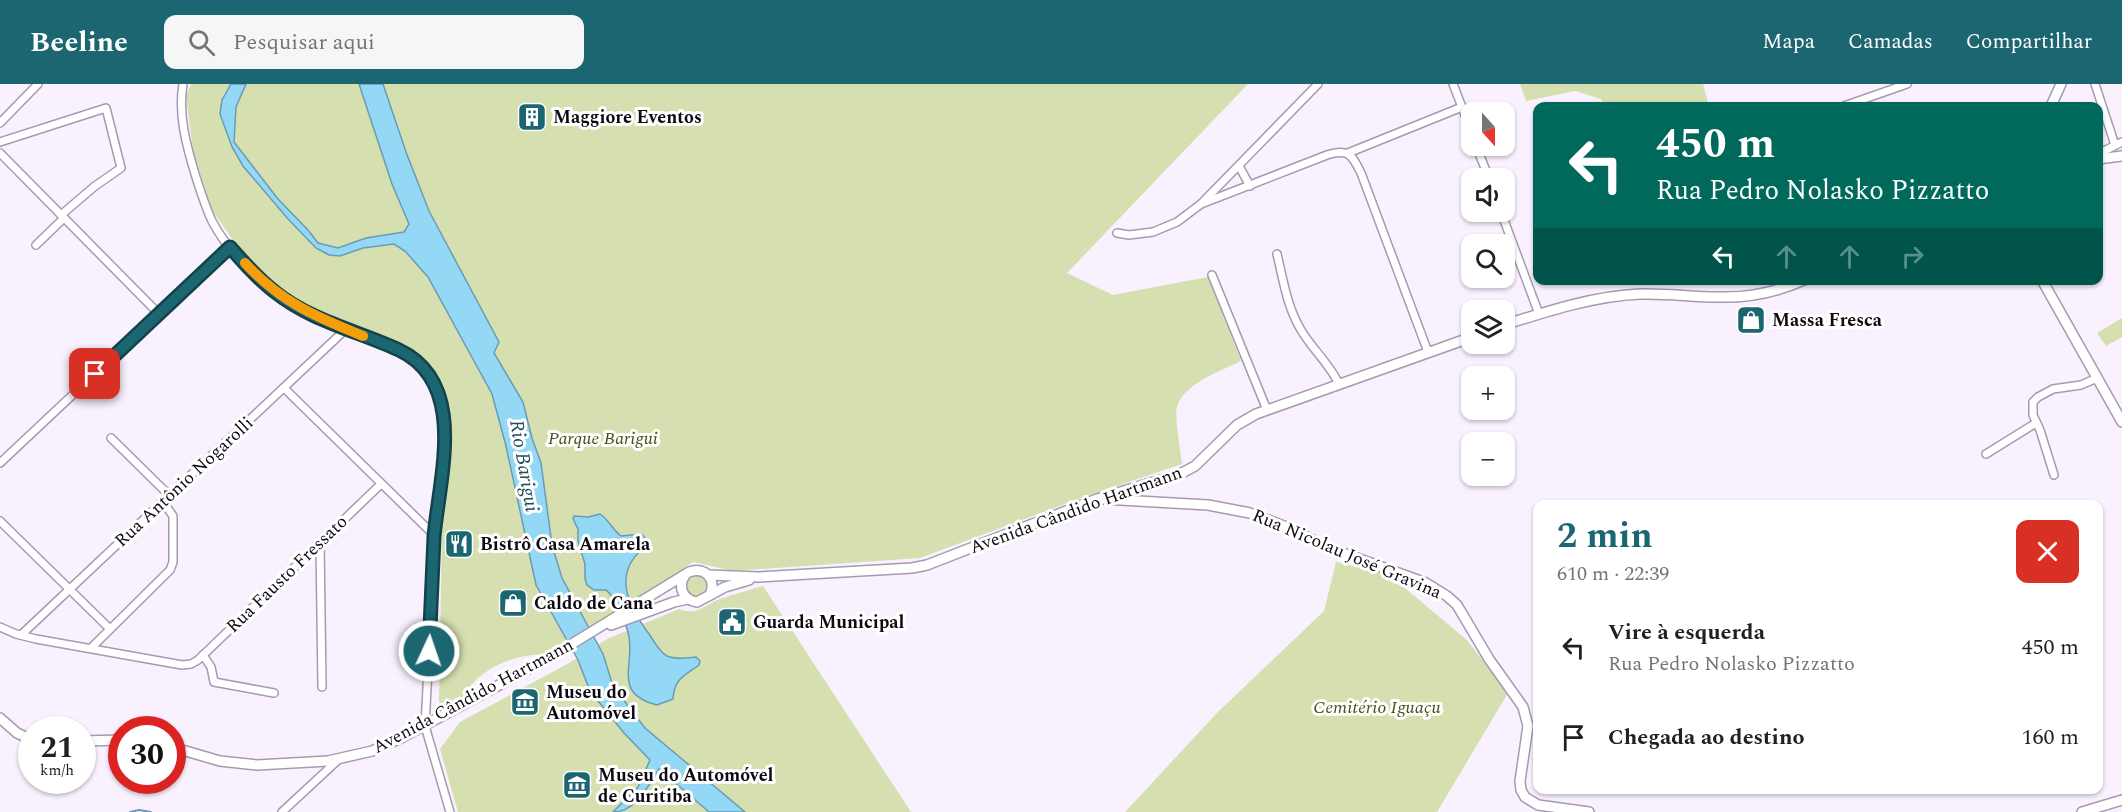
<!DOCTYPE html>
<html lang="pt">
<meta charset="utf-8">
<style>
:root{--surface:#fff;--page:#f6f6f6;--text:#202124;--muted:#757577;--accent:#1c6672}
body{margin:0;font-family:Spectral,serif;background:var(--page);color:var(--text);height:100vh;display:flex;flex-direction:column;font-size:22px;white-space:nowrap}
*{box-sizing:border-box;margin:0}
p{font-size:20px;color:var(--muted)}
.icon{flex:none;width:33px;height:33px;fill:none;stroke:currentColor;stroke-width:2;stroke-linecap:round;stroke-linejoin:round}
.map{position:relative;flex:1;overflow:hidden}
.sheet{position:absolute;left:1533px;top:416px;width:570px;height:294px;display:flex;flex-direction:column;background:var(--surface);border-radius:12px;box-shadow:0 2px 4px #0004}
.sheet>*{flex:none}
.top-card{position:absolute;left:1533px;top:18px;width:570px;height:183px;border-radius:12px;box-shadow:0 2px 4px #0004;background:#00695c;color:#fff;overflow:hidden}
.needle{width:39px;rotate:159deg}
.buttons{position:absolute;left:1461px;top:18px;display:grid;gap:12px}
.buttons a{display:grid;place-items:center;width:54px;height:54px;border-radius:12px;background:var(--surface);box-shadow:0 2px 4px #0004;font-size:30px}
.speed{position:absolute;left:18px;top:632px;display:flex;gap:12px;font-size:30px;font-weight:700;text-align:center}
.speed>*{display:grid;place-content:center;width:78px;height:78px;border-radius:50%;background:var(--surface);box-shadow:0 2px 4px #0004;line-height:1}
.speed small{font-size:15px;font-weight:400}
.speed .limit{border:9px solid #d22;background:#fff;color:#111}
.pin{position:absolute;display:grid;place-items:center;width:51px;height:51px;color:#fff;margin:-26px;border-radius:12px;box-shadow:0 3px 9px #0006}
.me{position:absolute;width:66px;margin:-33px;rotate:3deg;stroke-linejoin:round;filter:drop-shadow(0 0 4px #0008)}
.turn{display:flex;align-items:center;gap:21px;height:126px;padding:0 24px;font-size:27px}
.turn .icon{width:78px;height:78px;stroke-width:2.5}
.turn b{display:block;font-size:42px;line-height:51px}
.lanes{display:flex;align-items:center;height:57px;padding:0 24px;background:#0003;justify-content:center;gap:30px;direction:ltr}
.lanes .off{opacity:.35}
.round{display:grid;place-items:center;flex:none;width:63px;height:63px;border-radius:12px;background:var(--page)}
.overview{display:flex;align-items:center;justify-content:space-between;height:102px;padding:0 24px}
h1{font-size:36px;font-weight:700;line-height:45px;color:var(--accent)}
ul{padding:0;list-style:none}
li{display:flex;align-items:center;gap:18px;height:90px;padding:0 24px}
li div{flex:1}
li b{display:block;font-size:22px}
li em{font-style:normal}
header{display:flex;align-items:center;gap:36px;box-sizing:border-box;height:84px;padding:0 30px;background:var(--accent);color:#fff}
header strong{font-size:28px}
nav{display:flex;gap:33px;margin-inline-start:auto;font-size:21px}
.search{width:420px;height:54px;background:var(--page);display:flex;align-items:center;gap:15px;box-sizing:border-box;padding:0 21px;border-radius:12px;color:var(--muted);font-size:22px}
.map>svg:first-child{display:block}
</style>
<header>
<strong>Beeline</strong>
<div class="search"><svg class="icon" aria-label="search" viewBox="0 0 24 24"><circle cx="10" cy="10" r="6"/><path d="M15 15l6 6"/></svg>Pesquisar aqui</div>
<nav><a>Mapa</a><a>Camadas</a><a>Compartilhar</a></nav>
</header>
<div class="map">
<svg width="2122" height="728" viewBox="0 0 2122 728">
<rect width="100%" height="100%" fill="#f9f2fe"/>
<g fill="#d5dfaf">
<path d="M191 0H1248L1067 189 1113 211 1208 193 1241 277C1220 288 1185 298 1177 323 1174 333 1181 368 1182 380L1081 414 920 474 733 487 693 478C648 510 601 542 553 567 545 572 534 570 526 572 496 577 470 594 458 622H439L442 441 450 362 447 323 438 297 426 280 408 265 311 226 274 202 239 165 212 126 193 67 186 12Z"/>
<path d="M1520 0H1703L1709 22H1605L1601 15 1575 7 1526 17Z"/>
<path d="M2122 234V253L2106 262 2097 249Z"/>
<path d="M1336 478 1388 490 1467 556 1508 609 1437 728H1125L1217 629 1324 527Z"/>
<circle cx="697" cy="502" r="12"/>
<path d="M763 502 911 728H458L440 665 460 638 569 579 607 555 679 525C697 532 705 521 720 515 734 510 749 506 763 502Z"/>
</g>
<g fill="#93d9f6" stroke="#6b9bb2" stroke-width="1.5">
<path d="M231 0H246L236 23 234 58 278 115 308 146 318 159 338 164 366 154 404 148 409 140 392 100 359 0H383L406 68 429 127 499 258 494 269 523 318 532 354 541 379 552 461 562 494 603 570 613 602 645 644 745 728H709L659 685C648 702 636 728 613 728L638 703 650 676 624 649 590 607 578 576 536 501 506 362 492 310 428 193 405 167 394 160 363 164 340 172 329 171 316 164 288 135 243 82 232 63 220 30 222 16Z"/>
<path d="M600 430C609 436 612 445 621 452L642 450 649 460C611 486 626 519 649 550 654 557 659 568 667 572 676 576 687 574 696 573L700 577 699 581C684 592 674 595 673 615L657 621C610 609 637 579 628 548 624 535 617 521 610 510L606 506H594L587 501 585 495V480L578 457V445L573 435 574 432 588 433Z"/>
</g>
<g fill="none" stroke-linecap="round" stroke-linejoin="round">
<path stroke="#6b9bb2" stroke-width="2" d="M130 728 139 726 151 728"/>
<g stroke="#a898b3" stroke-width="10">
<g id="street">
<path d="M183 0C178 31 186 60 195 90 200 106 205 122 212 137 233 177 279 216 320 234 350 248 383 258 412 274L429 292 439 316 445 341 444 366 435 452 425 642 450 728"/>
<path d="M1453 0 1472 49"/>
<path d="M2095 0 2115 61"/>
<path d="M1844 22 1907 0"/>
<path d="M0 39 38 0"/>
<path d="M0 58 106 24 121 84 95 102 61 131"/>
<path d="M1476 62 1489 94"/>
<path d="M0 69 159 230"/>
<path d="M1348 69 1462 23"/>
<path d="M2098 70 2122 58"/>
<path d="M1239 82 1250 102"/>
<path d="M1201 120 1327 71C1349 64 1352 71 1361 89L1428 268"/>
<path d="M1501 128 1539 230"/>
<path d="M1117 149 1129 151 1153 148 1177 138 1201 120 1318 0"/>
<path d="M36 161 64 134"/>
<path d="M1277 170C1283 195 1287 223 1301 246 1312 265 1329 279 1339 300"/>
<path d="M1212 191 1267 326"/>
<path d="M284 304 435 452"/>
<path d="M111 354 170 412"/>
<path d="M1986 370 2036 339"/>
<path d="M0 379 230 163"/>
<path d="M2054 391 2040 346 2033 331V318L2038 313 2053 305 2081 301 2097 294"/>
<path d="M0 437 110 545"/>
<path d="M320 458 322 603"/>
<path d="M0 543 16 550 36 555 182 581 191 580 198 576 381 400"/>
<path d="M21 551 346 245"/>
<path d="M91 564 170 486 173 478V432L163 418"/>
<path d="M203 571 211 583 214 598 274 609"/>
<path d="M282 728 338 676"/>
</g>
</g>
<g stroke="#a898b3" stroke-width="12">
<g id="secondary">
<path d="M2051 22 2061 0"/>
<path d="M2098 75 2122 72"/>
<path d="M2042 196 2122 338"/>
<path d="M1504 241C1548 227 1594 212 1640 210 1666 209 1692 213 1718 213 1748 214 1777 208 1804 196"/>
<path d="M1103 415 1208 421 1250 429 1284 442 1329 464 1426 499 1447 512 1457 521 1489 575 1523 623 1528 642 1520 697 1521 706 1525 713 1538 721 1589 728"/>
<path d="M685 491C677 503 683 516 697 518L725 503 749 496"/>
<path d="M708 491 758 493 912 484 927 481 1097 415 1180 390 1195 382 1237 341 1256 330 1472 253"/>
<path d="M611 541 674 518 688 515"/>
<path d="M0 634 17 649 32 656"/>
<path d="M82 657 122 656"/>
<path d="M172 663 220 677 257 681 328 677 372 667 403 653 549 574 689 488C705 482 717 495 710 511"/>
<path d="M2082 728 2122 716"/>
</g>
</g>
<use href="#street" stroke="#fff" stroke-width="7"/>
<use href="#secondary" stroke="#fff" stroke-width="9"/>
</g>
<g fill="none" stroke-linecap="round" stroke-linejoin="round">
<g stroke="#12424a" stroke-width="15">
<path id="route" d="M95 290 230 163C244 179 258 195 275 208 311 237 358 247 399 266 469 299 439 394 434 453 432 491 431 529 429 567"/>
</g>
<use href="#route" stroke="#1c6672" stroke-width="10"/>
<path stroke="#f59e0b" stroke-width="10" d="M245 179C281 218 314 232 363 252"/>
</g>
<defs>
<g id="building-square" transform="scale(1.5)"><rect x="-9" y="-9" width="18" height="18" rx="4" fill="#1c6672" stroke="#fff"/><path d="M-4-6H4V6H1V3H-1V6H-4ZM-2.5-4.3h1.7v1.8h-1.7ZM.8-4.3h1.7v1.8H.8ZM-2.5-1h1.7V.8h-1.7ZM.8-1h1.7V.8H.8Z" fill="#fff"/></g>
<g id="shop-square" transform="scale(1.5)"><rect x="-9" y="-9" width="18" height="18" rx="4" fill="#1c6672" stroke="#fff"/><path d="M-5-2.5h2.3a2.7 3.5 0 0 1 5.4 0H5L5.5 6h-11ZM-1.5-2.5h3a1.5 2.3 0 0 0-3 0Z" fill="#fff"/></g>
<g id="restaurant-square" transform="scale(1.5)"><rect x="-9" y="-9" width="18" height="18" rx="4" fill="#1c6672" stroke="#fff"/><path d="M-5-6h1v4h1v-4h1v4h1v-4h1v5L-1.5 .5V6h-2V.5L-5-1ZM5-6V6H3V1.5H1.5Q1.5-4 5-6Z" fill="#fff"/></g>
<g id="civic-square" transform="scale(1.5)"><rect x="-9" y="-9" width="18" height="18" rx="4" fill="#1c6672" stroke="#fff"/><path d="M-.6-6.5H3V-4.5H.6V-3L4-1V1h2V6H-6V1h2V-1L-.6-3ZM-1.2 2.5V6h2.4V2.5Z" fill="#fff"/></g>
<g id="museum-square" transform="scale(1.5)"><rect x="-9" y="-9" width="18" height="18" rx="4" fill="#1c6672" stroke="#fff"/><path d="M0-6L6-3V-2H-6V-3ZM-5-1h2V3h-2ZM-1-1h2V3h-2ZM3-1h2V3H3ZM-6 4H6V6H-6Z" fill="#fff"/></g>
</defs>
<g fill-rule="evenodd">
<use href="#building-square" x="532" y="33"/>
<use href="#shop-square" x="1751" y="236"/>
<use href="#restaurant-square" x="459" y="460"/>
<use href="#shop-square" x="513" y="519"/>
<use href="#civic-square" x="732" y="538"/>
<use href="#museum-square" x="525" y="618"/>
<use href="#museum-square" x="577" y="701"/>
</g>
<g text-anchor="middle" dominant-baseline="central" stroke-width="6" stroke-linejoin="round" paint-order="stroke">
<g font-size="18" font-weight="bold" fill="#0e0912" stroke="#fff" text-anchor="start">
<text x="553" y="33">Maggiore Eventos</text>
<text x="1772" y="236">Massa Fresca</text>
<text x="480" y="460">Bistrô Casa Amarela</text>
<text x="534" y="519">Caldo de Cana</text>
<text x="753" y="538">Guarda Municipal</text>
<text x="546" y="608">Museu do<tspan x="546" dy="21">Automóvel</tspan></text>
<text x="598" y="691">Museu do Automóvel<tspan x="598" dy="21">de Curitiba</tspan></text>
</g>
<g font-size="18" font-style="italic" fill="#475018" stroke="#fff">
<text x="603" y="354">Parque Barigui</text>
<text x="1377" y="623">Cemitério Iguaçu</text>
</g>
<g font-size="18" fill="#0e0912" stroke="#fff">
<text transform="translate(184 398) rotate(-43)">Rua Antônio Nogarolli</text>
<text transform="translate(1076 426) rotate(-20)">Avenida Cândido Hartmann</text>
<text transform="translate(1347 470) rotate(23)">Rua Nicolau José Gravina</text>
<text transform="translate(287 490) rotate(-44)">Rua Fausto Fressato</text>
<text transform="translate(473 612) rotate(-28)">Avenida Cândido Hartmann</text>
</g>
<g font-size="20" font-style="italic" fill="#214a59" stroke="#fff">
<text transform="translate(524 382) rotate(80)">Rio Barigui</text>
</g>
</g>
</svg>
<div class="buttons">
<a><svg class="needle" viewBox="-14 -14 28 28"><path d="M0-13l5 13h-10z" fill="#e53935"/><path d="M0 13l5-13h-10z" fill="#757577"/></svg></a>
<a><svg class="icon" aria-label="sound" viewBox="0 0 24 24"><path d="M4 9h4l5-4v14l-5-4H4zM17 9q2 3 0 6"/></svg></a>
<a><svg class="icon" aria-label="search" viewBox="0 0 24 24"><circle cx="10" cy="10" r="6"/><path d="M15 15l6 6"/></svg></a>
<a><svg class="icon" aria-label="layers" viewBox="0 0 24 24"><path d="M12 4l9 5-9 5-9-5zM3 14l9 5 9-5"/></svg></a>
<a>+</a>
<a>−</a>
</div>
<div class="speed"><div>21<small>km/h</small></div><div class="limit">30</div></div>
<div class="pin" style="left:95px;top:290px;background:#d93025"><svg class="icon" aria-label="arrive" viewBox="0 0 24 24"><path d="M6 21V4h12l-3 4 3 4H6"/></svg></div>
<svg class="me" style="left:429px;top:567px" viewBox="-20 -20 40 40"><circle r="17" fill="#1c6672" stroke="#fff" stroke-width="3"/><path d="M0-11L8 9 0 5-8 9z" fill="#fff"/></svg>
<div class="top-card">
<div class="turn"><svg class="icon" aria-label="left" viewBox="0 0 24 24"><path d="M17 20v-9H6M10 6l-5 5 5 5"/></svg><div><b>450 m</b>Rua Pedro Nolasko Pizzatto</div></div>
<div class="lanes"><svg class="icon" aria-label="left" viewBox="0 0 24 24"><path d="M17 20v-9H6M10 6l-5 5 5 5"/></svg><svg class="icon off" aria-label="ahead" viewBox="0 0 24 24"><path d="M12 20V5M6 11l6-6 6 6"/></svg><svg class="icon off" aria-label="ahead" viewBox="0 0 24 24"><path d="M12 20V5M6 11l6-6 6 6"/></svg><svg class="icon off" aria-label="right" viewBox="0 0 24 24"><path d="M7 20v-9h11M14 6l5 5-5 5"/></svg></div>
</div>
<section class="sheet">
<div class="overview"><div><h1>2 min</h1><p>610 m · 22:39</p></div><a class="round" style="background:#d93025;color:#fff"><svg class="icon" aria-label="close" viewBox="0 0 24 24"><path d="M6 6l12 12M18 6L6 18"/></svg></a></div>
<ul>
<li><svg class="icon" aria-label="left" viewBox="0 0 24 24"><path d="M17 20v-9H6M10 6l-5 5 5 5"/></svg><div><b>Vire à esquerda</b><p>Rua Pedro Nolasko Pizzatto</p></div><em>450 m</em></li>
<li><svg class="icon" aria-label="arrive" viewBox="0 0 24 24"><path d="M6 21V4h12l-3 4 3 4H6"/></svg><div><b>Chegada ao destino</b></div><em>160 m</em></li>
</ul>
</section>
</div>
